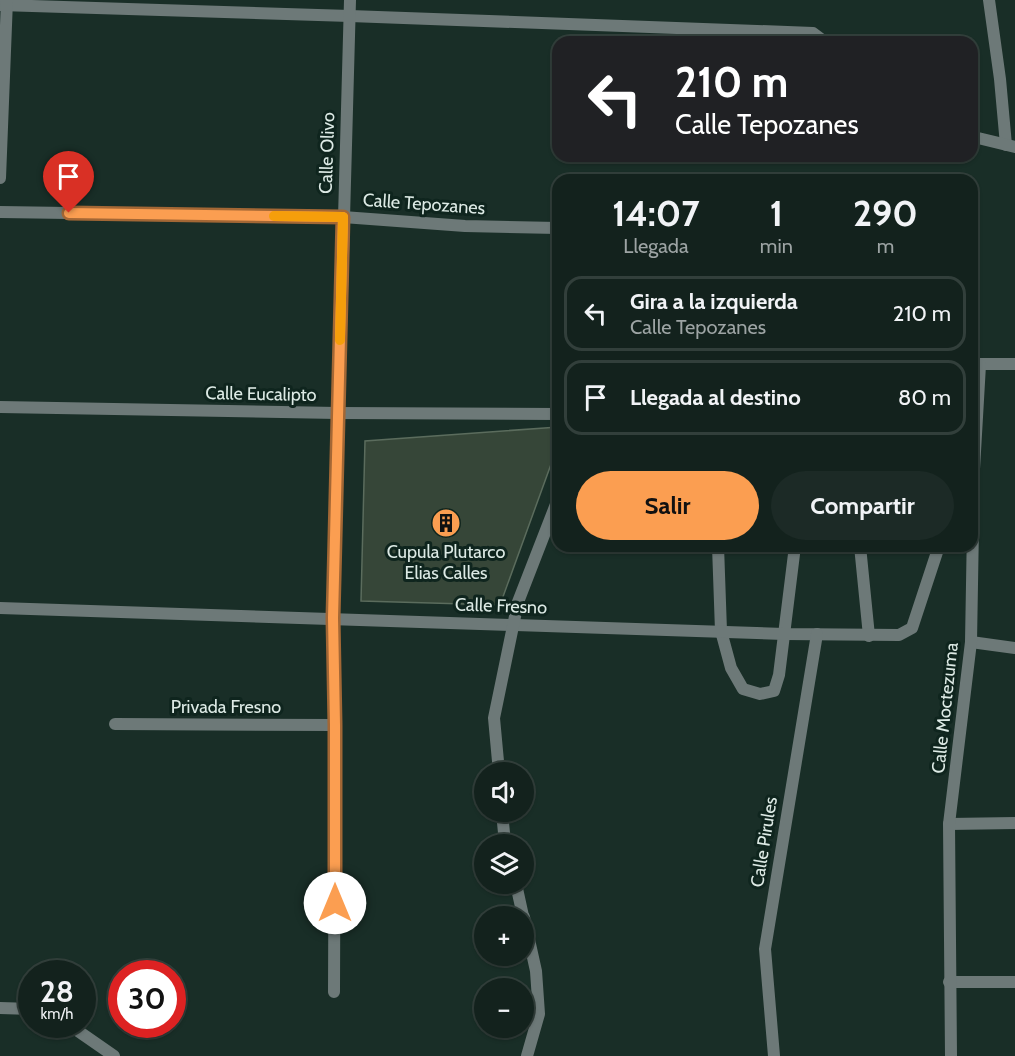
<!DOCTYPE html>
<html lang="es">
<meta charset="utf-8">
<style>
:root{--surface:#13221d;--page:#1c2a26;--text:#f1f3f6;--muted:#9da4a4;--line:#323f3b;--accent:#fb9e51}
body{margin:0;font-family:Cabin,sans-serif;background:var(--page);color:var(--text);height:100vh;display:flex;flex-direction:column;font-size:22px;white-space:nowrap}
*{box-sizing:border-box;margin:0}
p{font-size:20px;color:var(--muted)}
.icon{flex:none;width:33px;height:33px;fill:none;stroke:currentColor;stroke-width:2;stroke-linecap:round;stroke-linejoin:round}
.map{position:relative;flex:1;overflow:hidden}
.side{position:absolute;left:552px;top:174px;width:426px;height:378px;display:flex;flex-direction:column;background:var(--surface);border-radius:18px;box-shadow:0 2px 4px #0004,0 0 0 2px var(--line)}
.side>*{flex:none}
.banner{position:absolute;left:552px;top:36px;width:426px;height:126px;border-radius:18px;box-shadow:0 2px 4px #0004,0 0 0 2px var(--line);background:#202124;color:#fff;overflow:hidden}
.fabs{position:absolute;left:474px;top:762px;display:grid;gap:12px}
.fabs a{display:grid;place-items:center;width:60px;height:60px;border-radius:50%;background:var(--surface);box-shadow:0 2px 4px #0004,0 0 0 2px var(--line);font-size:30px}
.speed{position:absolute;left:18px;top:960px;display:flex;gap:12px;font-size:30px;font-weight:700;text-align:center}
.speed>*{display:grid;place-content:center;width:78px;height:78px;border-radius:50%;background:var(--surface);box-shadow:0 2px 4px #0004,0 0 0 2px var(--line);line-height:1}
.speed small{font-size:15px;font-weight:400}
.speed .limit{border:9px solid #d22;background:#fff;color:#111}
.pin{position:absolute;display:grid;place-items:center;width:51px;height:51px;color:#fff;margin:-62px -26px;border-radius:50% 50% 50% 0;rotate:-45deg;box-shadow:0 0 6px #0007}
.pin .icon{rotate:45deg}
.me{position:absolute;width:66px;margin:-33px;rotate:0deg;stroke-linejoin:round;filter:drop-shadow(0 0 4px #0008)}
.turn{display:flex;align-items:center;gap:21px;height:126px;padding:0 24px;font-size:27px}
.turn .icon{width:78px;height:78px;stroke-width:2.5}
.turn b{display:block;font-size:42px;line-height:51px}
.eta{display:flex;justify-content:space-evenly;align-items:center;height:102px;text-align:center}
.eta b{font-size:36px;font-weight:700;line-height:42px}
.button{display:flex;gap:12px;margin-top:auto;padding:12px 24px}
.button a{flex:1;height:69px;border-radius:36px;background:var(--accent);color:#111;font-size:24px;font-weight:700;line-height:69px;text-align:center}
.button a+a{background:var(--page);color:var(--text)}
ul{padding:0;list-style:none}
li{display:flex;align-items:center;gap:18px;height:75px;margin:0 12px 9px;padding:0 12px;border:3px solid var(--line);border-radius:18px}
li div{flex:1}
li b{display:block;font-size:22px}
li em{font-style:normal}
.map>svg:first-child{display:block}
</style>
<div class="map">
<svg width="1015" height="1056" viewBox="0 0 1015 1056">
<rect width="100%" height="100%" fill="#192e27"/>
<path fill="#364638" stroke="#5b6c5d" stroke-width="1.5" d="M558 427V445L500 605 361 601 365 441Z"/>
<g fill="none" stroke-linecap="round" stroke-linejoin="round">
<g stroke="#6d7978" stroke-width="12">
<path d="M989 0 1000 79 1006 145"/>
<path d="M0 5 350 16 813 33 825 42"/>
<path d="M705 30V42"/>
<path d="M972 135 978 138 1015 147"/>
<path d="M0 178 7 0"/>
<path d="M0 212 343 217 465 226 558 228"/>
<path d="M973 364H1015"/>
<path d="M0 407 337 413 558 414"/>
<path d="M718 546 721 631 731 668 743 689 760 694 774 691 779 675 795 546"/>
<path d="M860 546 869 636"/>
<path d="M0 608 784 634 899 635 912 628 939 546"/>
<path d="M971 642 1015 648"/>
<path d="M115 724 335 725"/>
<path d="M499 772 494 718 518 602 558 499"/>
<path d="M502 812 504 833 507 844"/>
<path d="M949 824 1015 823"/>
<path d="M516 884 523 916"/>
<path d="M524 917 536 971 539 1014 527 1056"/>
<path d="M949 982H1015"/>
<path d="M334 992 335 725 333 618 350 0"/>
<path d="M0 1008 32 1009"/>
<path d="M68 1024 114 1056"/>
<path d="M774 1056 765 949 817 634"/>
<path d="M951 1056 949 824 971 642 974 469 980 365"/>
</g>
</g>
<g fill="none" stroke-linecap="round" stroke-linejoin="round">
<g stroke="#a36735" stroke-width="15">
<path id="route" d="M69 213 343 217 333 618 335 725V903"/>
</g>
<use href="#route" stroke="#fb9e51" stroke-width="10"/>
<path stroke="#f59e0b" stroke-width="10" d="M274 216 343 217 340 340"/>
</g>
<defs>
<g id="building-disc" transform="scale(1.5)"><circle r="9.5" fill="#fb9e51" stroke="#0f251e"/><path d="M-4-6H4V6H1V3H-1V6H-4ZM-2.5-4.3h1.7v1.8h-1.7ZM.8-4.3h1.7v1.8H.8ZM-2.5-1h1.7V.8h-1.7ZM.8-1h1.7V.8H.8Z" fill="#111"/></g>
</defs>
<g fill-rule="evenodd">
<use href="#building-disc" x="446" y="523"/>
</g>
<g text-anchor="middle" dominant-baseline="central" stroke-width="6" stroke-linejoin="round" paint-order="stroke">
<g font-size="18" fill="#ddeae5" stroke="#0f251e">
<text transform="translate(327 153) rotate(-88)">Calle Olivo</text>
<text transform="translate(424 204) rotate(4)">Calle Tepozanes</text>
<text transform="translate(261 394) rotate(1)">Calle Eucalipto</text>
<text transform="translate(501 606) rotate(2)">Calle Fresno</text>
<text x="226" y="707">Privada Fresno</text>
<text transform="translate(945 708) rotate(-84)">Calle Moctezuma</text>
<text transform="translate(764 842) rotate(-81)">Calle Pirules</text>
</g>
<g font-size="18" fill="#ddeae5" stroke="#0f251e">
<text x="446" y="552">Cupula Plutarco<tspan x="446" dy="21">Elias Calles</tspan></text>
</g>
</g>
</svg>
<div class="fabs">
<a><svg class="icon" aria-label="sound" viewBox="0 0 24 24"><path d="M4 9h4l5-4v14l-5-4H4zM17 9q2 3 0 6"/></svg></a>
<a><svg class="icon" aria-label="layers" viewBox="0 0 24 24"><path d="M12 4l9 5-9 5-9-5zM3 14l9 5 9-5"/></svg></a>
<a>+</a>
<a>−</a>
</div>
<div class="speed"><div>28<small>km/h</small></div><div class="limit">30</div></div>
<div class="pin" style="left:69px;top:213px;background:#d93025"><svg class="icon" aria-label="arrive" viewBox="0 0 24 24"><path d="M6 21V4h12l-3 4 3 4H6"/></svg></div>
<svg class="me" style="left:335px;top:903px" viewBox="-20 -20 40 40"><circle r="19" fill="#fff"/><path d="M0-13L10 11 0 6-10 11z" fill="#fb9e51"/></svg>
<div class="banner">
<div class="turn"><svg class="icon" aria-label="left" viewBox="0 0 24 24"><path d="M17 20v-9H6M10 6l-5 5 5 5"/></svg><div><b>210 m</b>Calle Tepozanes</div></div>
</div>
<section class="side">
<div class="eta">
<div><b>14:07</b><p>Llegada</p></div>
<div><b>1</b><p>min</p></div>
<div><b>290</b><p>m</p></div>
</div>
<ul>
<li><svg class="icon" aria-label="left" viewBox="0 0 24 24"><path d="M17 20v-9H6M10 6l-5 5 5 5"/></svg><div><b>Gira a la izquierda</b><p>Calle Tepozanes</p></div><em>210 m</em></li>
<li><svg class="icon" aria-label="arrive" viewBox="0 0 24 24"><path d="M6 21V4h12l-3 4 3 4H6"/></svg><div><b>Llegada al destino</b></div><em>80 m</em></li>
</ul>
<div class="button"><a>Salir</a><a>Compartir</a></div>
</section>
</div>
